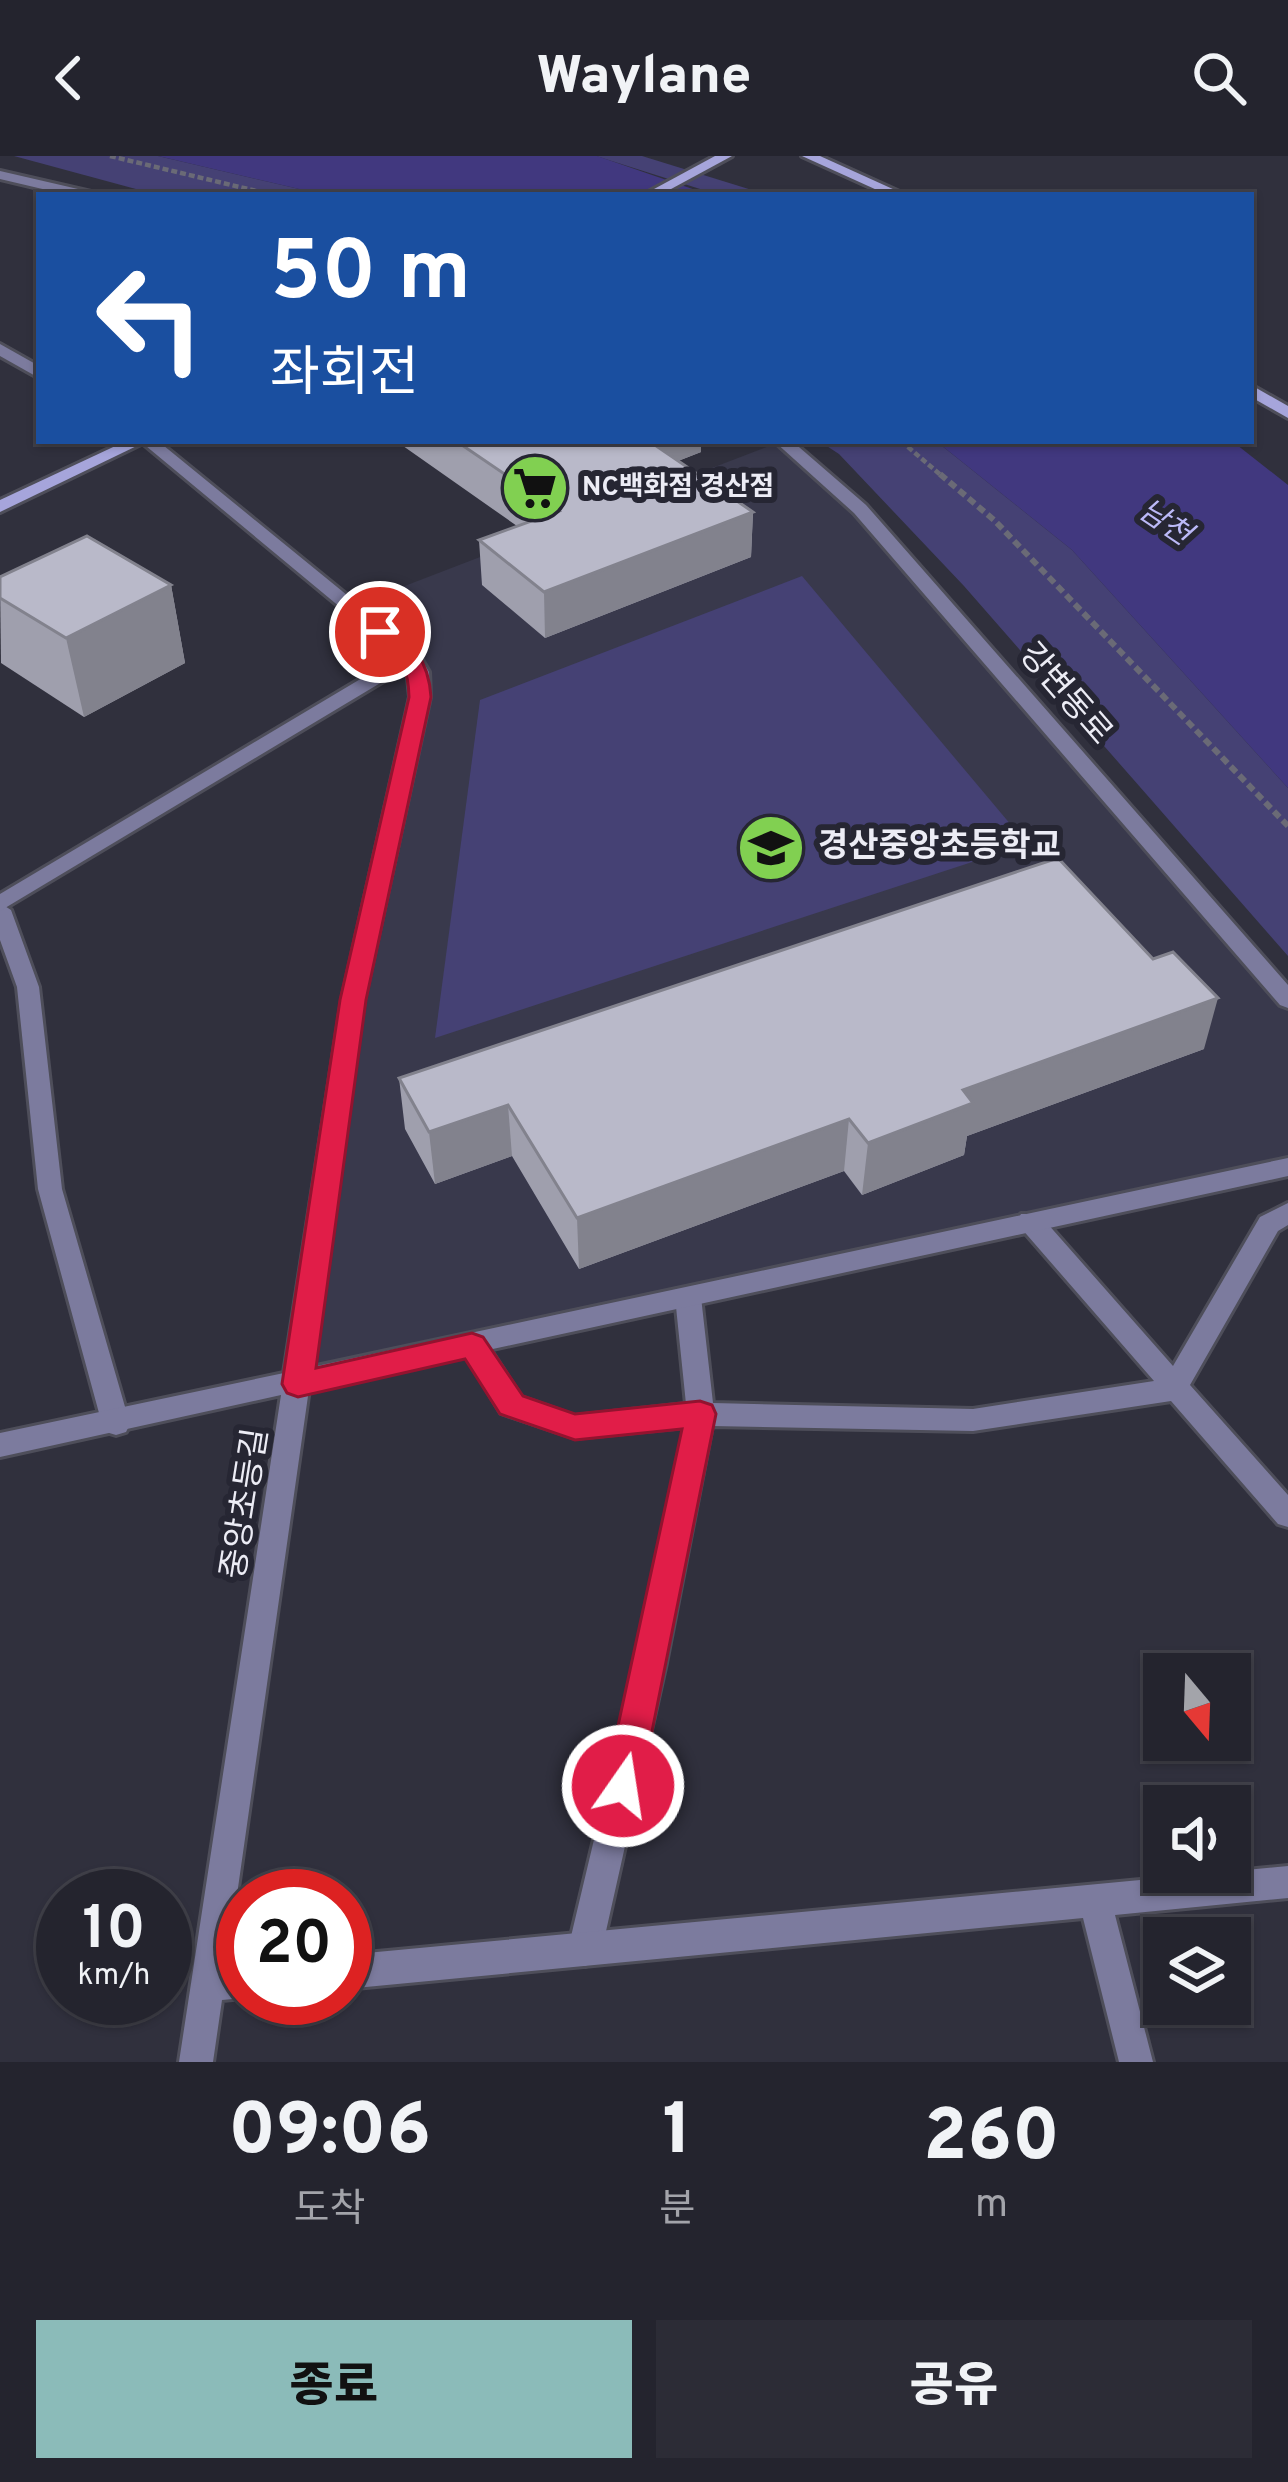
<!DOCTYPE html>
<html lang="ko">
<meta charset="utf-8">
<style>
:root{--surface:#24242e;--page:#2c2c36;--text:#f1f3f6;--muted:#a3a4aa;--line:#41414a;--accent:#8bbbb9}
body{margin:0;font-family:Overpass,"Noto Sans KR",sans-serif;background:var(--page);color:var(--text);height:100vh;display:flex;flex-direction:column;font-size:45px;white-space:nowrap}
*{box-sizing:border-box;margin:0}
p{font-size:39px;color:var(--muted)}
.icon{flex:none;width:66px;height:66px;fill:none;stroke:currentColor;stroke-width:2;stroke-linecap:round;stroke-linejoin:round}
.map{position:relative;height:1906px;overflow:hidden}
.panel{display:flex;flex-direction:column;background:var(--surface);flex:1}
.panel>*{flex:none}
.banner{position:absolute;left:36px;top:36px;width:1218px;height:252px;border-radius:0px;box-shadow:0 3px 9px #0004,0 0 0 3px var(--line);background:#1a4fa0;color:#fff;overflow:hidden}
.needle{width:78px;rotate:161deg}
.fabs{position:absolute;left:1143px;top:1497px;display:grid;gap:24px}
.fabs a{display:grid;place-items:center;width:108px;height:108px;border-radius:0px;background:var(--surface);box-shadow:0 3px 9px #0004,0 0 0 3px var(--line);font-size:60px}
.speed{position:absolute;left:36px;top:1713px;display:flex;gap:24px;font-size:60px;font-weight:700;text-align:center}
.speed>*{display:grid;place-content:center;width:156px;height:156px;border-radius:50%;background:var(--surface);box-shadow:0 3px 9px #0004,0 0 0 3px var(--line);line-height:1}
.speed small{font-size:30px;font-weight:400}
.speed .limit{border:18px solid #d22;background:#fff;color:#111}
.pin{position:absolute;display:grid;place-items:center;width:102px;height:102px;color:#fff;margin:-51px;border:6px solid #fff;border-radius:50%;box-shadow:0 3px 12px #0007}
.me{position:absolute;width:132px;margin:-66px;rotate:13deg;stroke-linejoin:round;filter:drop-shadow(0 0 9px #0008)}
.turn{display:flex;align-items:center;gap:42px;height:252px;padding:0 36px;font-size:54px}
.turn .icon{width:156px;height:156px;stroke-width:2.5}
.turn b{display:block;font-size:84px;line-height:102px}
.eta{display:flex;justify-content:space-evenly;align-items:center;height:204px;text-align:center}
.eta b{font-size:72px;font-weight:800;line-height:84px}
.cta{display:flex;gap:24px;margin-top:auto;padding:24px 36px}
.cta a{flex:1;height:138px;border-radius:0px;background:var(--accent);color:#111;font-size:48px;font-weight:800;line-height:138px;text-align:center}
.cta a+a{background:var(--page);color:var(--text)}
header{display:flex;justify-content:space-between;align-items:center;height:156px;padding:0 36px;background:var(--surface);font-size:54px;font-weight:800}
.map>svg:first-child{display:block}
</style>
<header><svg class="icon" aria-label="back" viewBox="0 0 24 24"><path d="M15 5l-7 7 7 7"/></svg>Waylane<svg class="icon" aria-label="search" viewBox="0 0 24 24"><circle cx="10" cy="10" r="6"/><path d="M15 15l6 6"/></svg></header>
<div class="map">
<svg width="1288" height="1906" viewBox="0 0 1288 1906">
<rect width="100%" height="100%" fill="#30303d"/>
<path fill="#39394c" d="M782 285 814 309 1288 843V1013L298 1229 419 516 350 451Z"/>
<g fill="#454174">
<path d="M14 0H158L325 39H158Z"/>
<path d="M596 0H642L768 39H719Z"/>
<path d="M819 285H936L1072 394 1288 632V800L964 430 839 298Z"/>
<path d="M802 420 1027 688 435 882 480 544Z"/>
</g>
<g fill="#41387f">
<path d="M158 0H597L710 39H325Z"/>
<path d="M936 285H1232L1288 329V632L1072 394Z"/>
</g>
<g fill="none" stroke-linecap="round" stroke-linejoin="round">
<g stroke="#4e4e5a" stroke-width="6">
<g id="lane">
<path d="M0 747 11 754 39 831 62 1033 130 1268 126 1276 116 1279 106 1276 102 1268 38 1033 17 831 0 784Z"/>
<path d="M1288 1047V1069L1278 1075 1190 1229 1288 1339V1371L1278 1368 1171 1245 973 1275 712 1270 666 1507 602 1793 597 1805 585 1810 573 1805 568 1793 636 1507 685 1271 575 1282 501 1257 460 1189 464 1181 473 1178 482 1181 521 1241 575 1260 686 1248 675 1141 679 1134H697L701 1141 713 1247 973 1253 1154 1225 1021 1072 1017 1065 1021 1058H1039L1173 1210 1260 1061Z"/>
</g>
</g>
<g stroke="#4e4e5a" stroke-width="6">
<g id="street">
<path d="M0 15 91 36 93 39H68L0 23Z"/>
<path d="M0 188 39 210V222L0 200Z"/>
<path d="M140 285H158L418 497 429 516 430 541 364 844 312 1211 1288 1002V1020L309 1233 227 1809 243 1808V1842L222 1844 213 1906H179L281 1239 0 1301V1277L284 1217 342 844 410 541 407 511 0 755V738L399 500Z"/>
<path d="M774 285H792L866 349 1288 829V852L1280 849 854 357Z"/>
<path d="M1288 1710V1742L1115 1759 1153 1906H1119L1083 1762 345 1833V1799Z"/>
</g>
</g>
<g stroke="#4e4e5a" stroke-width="6">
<g id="secondary">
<path d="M715 0H732L660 39H643Z"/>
<path d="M802 0H820L906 39H888Z"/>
<path d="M1251 229 1288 250V262L1251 241Z"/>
<path d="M126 285H147L0 356V344Z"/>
</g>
</g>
<g stroke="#6a6a76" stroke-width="4.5" stroke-dasharray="6 3" stroke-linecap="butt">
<path d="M110 0 273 39"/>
<path d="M901 285 943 321"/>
</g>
<path stroke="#6a6a76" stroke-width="6" stroke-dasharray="8 4.5" stroke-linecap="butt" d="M940 318 994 364 1288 670"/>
<use href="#lane" fill="#7c7b9e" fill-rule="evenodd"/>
<use href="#street" fill="#7c7b9e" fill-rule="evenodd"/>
<use href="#secondary" fill="#a6a5db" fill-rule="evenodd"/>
</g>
<g fill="#9f9fad">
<path d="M396 285H701V296L678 305 753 356 751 401 545 482 482 429 479 384 517 370Z"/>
<path d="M0 421 171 429 185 507 84 561 1 507Z"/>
<path d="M1204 893 967 980 964 999 862 1039 844 1015 579 1113 512 1000 435 1028 405 973 399 922Z"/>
</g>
<g fill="#82828d">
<path d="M637 285H701V296L637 321Z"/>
<path d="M753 356 751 401 545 482 544 436Z"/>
<path d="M171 429 185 507 84 561 66 482Z"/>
<path d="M1218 842 1204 893 967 980 964 999 862 1039 868 987 963 934Z"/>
<path d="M508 949 512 1000 435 1028 429 976Z"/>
<path d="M849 963 844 1015 579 1113 577 1062Z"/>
</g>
<g fill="#b9b9c9" stroke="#82828d" stroke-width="3">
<path d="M456 285H649L753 356 544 436 479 384 559 355Z"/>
<path d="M87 380 171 429 66 482 0 442V421Z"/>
<path d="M1058 702 1153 803 1173 796 1218 842 963 934 973 947 868 987 849 963 577 1062 508 949 429 976 399 922Z"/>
</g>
<path fill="#e11d48" stroke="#92132f" stroke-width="3" d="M380 469C413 482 429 507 431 541L366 844 316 1212 472 1177 483 1181 523 1240 575 1258 700 1245 712 1249 716 1258 641 1630 636 1642 623 1647 610 1642 605 1630 682 1273 575 1284 500 1258 465 1203 298 1241 287 1237 282 1228 340 844 409 541C408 500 394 503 370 476Z"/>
<defs>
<g id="supermarket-disc" transform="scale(3.45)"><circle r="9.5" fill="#81d051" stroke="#262633"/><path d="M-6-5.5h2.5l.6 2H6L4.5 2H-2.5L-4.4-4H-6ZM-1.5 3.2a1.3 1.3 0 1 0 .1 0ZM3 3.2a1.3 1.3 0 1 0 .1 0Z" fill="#111"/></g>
<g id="school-disc" transform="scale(3.45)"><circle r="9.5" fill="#81d051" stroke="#262633"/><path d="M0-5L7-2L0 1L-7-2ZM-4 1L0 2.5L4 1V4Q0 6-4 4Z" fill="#111"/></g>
</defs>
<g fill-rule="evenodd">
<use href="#supermarket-disc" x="535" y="332"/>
<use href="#school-disc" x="771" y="692"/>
</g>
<g text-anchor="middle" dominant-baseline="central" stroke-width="12" stroke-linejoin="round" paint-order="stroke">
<g font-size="27" font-weight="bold" fill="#ececf5" stroke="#262633" text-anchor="start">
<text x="582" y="332">NC백화점 경산점</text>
</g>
<g font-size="30" font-style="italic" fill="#bbb9f7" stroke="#262633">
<text transform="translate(1164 368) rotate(34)">남천</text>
</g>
<g font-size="33" fill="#ececf5" stroke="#262633">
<text transform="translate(1064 539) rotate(49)">강변동로</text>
<text transform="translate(247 1348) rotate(-81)">중앙초등길</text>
</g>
<g font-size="33" font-weight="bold" fill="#ececf5" stroke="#262633" text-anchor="start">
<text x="818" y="692">경산중앙초등학교</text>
</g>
</g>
</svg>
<div class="fabs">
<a><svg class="needle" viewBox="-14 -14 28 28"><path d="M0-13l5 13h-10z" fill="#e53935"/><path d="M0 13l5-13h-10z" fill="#a3a4aa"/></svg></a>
<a><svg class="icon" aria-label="sound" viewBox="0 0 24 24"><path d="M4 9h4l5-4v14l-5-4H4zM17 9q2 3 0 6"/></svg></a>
<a><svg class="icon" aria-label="layers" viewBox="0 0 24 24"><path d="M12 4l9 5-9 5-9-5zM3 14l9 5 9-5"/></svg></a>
</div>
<div class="speed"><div>10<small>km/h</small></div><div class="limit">20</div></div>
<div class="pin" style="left:380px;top:476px;background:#d93025"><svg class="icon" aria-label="arrive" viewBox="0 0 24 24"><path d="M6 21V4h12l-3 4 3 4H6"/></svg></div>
<svg class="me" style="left:623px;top:1630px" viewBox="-20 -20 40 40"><circle r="17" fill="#e11d48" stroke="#fff" stroke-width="3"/><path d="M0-11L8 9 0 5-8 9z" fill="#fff"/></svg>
<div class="banner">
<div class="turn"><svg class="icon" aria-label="left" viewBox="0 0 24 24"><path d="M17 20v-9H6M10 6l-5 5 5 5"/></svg><div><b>50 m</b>좌회전</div></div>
</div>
</div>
<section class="panel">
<div class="eta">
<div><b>09:06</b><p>도착</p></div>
<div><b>1</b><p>분</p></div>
<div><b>260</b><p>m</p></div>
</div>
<div class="cta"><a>종료</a><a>공유</a></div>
</section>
